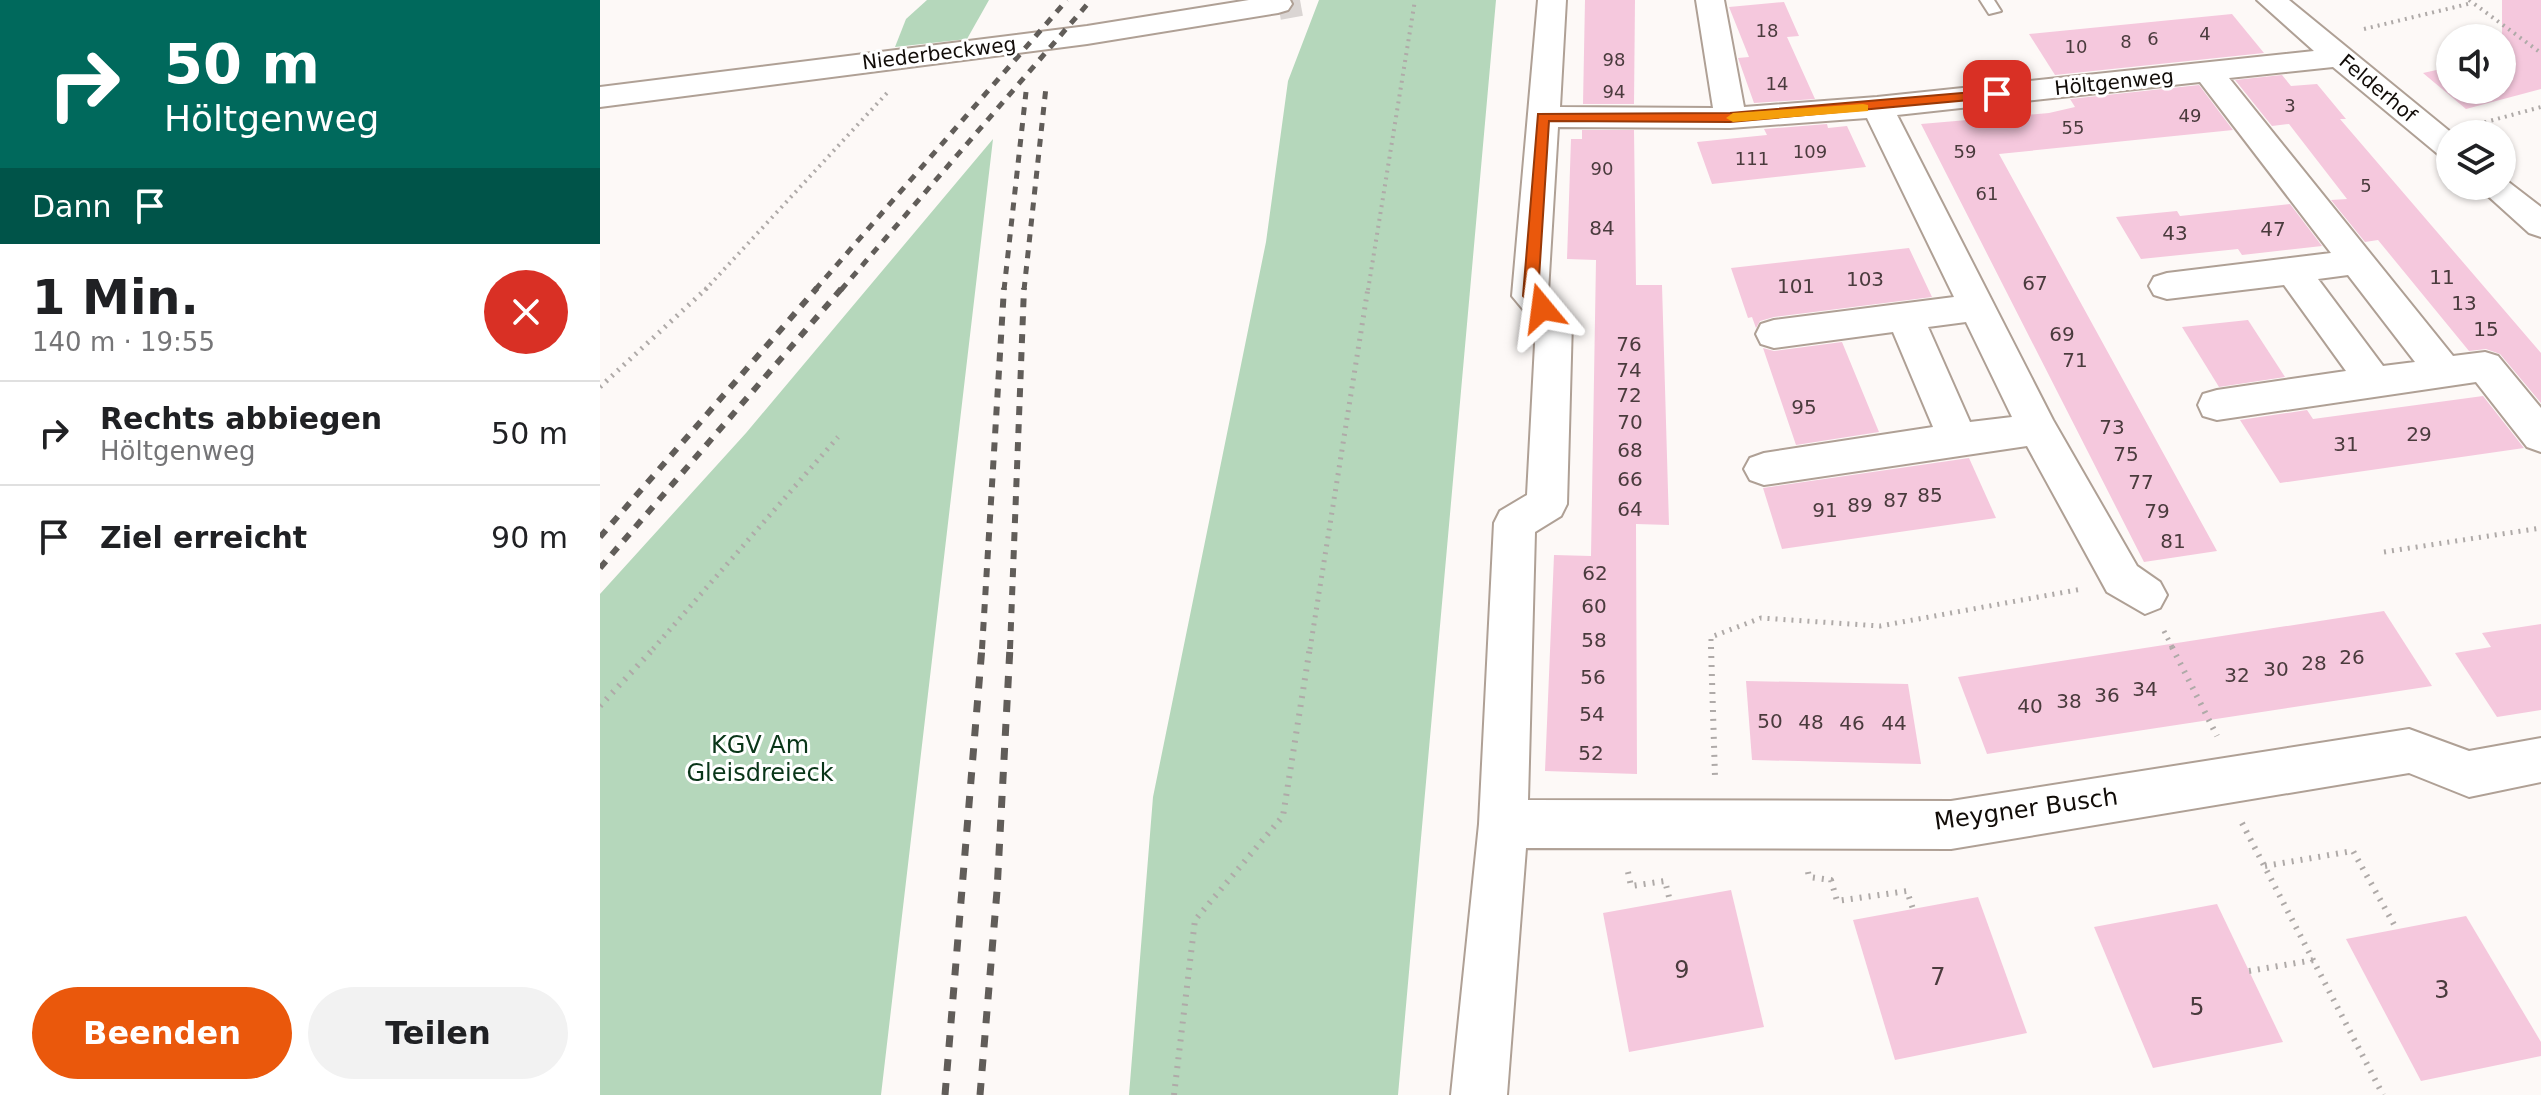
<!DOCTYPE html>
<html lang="de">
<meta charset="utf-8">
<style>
:root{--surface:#fff;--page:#f2f2f2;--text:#202124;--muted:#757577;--line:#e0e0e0;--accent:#ea580c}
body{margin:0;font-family:"DejaVu Sans",sans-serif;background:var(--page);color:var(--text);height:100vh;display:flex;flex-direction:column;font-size:30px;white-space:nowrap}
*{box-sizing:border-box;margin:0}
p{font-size:26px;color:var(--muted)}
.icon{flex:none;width:44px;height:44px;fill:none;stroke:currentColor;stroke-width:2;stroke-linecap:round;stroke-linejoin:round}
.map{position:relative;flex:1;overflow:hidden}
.side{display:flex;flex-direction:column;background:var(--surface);width:600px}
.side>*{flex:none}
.hud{background:#00695c;color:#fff;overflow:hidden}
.tools{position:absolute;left:1836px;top:24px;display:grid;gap:16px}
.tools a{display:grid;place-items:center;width:80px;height:80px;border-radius:50%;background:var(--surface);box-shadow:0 2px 6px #0004;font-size:40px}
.pin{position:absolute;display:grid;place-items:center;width:68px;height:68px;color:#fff;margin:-34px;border-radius:16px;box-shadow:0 4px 12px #0006}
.me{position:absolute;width:88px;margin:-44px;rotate:344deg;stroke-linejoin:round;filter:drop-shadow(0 0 6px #0008)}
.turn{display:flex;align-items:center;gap:28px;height:168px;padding:0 32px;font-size:36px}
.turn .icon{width:104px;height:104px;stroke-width:2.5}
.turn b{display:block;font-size:56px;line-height:68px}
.then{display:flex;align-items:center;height:76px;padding:0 32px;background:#0003;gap:16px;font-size:30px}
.round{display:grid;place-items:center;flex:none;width:84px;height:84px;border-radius:42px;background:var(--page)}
.headline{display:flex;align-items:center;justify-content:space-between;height:136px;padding:0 32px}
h1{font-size:48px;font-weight:700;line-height:60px}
.cta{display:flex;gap:16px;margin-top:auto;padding:16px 32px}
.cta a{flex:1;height:92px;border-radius:48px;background:var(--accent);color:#fff;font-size:32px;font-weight:700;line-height:92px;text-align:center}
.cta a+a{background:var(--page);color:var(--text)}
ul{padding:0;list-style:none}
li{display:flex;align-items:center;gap:24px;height:104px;padding:0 32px;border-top:2px solid var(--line)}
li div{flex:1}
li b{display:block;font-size:30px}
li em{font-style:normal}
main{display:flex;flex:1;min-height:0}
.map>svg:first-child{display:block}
</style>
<main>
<section class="side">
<div class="hud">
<div class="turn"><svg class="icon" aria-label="right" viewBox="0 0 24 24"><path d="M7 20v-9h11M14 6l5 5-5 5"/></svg><div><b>50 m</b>Höltgenweg</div></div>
<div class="then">Dann<svg class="icon" aria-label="arrive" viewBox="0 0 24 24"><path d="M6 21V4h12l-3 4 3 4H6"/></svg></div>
</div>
<div class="headline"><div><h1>1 Min.</h1><p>140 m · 19:55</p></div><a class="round" style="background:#d93025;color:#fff"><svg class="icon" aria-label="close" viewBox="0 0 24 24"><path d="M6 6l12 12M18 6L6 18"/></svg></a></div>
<ul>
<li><svg class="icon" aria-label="right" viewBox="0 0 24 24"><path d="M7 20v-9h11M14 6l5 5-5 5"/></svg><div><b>Rechts abbiegen</b><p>Höltgenweg</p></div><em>50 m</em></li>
<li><svg class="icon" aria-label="arrive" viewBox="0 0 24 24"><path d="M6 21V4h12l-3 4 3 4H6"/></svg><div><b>Ziel erreicht</b></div><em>90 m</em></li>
</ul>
<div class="cta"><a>Beenden</a><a>Teilen</a></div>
</section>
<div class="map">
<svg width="1941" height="1095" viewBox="0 0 1941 1095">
<rect width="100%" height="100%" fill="#fdf9f7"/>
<g fill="#b5d7bb">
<path d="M327 0H389L367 39 295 47 306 19Z"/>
<path d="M719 0H896L798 1095H529L553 797 666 242 688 81Z"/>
<path d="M393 139 281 1095H0V594L146 433Z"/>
</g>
<g fill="#f5c8dd">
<path d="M985 0H1035L1034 104H983Z"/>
<path d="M1902 0H1941V89L1866 109 1823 73 1850 67V90H1902Z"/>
<path d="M1184 2 1199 36 1187 37 1215 99 1154 103 1138 58 1149 57 1129 7Z"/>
<path d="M1632 14 1664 53 1455 75 1429 34Z"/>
<path d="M1682 75 1691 86 1717 84 1746 119H1740L1941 353V403L1900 354 1886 349 1869 351 1778 240 1765 242 1731 200 1747 199 1689 124 1672 126 1635 80Z"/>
<path d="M1599 85 1633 130 1399 154 1617 551 1544 562 1321 124 1449 113 1475 107 1470 99Z"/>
<path d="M1227 124 1228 128 1247 126 1266 167 1112 184 1097 142 1167 135 1164 129Z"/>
<path d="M982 130H1034L1036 285H1062L1069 525 1036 524 1037 774 945 771 954 555 991 556 996 260 967 259 971 139H982Z"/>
<path d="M1690 204 1722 246 1642 255 1638 249 1541 259 1516 217 1577 211 1580 216Z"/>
<path d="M1309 248 1332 297 1174 317 1160 321 1156 328 1152 317 1148 318 1131 268Z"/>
<path d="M1648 320 1685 377 1619 387 1582 327Z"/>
<path d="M1242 342 1279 432 1196 445 1163 348 1174 351Z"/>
<path d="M1883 396 1924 448 1680 483 1640 420 1707 410 1713 419Z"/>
<path d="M1369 458 1396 518 1182 549 1163 488Z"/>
<path d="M1784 611 1832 686 1387 754 1358 677Z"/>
<path d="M1941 624V710L1897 717 1855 653 1891 647 1882 633Z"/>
<path d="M1146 681 1308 684 1321 764 1152 760Z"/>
<path d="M1131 890 1164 1027 1029 1052 1003 913Z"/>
<path d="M1378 897 1427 1033 1295 1060 1253 920Z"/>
<path d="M1617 904 1683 1042 1553 1068 1494 927Z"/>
<path d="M1866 916 1941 1042V1056L1821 1081 1746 939Z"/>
</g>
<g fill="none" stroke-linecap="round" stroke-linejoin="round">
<path stroke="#dad5d3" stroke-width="32" stroke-dasharray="32 16" stroke-linecap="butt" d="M678 4 700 0"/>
<g stroke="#afa095" stroke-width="4">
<path id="lane" d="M1380 0H1394L1401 11 1389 14Z"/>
</g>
<g stroke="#afa095" stroke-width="4">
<g id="street">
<path d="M649 0H690L692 4 688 10 678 13 487 44 0 107V87L487 26Z"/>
<path d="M938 0H966L960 107 1113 108 1096 0H1124L1144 107 1277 97 1714 51 1657 0H1689L1853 134H1850V159L1839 155 1733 67 1629 78 1853 356 1885 352 1898 356 1941 408V452L1927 447 1876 382 1617 420 1603 416 1598 405 1603 394 1617 390 1746 371 1684 285 1567 299 1554 295 1549 286 1554 277 1567 273 1731 253 1600 82 1297 115 1453 420 1537 566 1560 582 1567 595 1560 608 1545 614 1507 592 1427 446 1164 485 1150 480 1144 469 1150 458 1164 453 1333 427 1293 332 1174 348 1161 344 1156 334 1161 324 1174 320 1354 297 1267 118 1130 128 958 127 948 292 972 321 967 504 961 516 935 532 928 800 1351 801 1809 729 1869 751 1941 738V782L1869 797 1809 773 1351 849 926 848 907 1095H851L879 824 894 523 900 511 927 495 936 325 912 296ZM1748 275 1815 362 1783 366 1718 279ZM1366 322 1412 417 1370 422 1328 327Z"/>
<path d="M1902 177 1941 207V237L1929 233 1877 186H1902Z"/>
</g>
</g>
<g stroke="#afaaa8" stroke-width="4" stroke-dasharray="2 5" stroke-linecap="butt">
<path d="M1869 0 1941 53"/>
<path d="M1764 29 1872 3"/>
<path d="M1871 126 1941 107"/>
<path d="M105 290 287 93"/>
<path d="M768 290 815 0"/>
</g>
<g stroke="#afaaa8" stroke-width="5" stroke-dasharray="2 6" stroke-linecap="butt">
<path d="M0 387 107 288"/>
<path d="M1784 552 1941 528"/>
<path d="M1564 631 1573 649"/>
<path d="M53 649 238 437"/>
<path d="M710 649 768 288"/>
<path d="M1111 649V637L1161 618 1280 626 1482 589"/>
</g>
<g stroke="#afaaa8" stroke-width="6" stroke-dasharray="2 7" stroke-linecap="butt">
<path d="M1111 647 1115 777"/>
<path d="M1572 647 1617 736"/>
<path d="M0 706 55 647"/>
<path d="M1642 823 1783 1095"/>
<path d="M1665 866 1753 851 1796 928"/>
<path d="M1028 872 1031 886 1065 881 1070 901"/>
<path d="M1208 872 1209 877 1231 880 1237 901 1307 891 1313 909"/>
<path d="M1649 971 1714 960"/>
<path d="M574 1095 595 920 683 816 710 647"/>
</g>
<use href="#lane" fill="#fff" fill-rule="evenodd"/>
<use href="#street" fill="#fff" fill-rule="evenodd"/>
<g stroke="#615d59" stroke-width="5" stroke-dasharray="8 8" stroke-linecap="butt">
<path d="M215 290 467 0"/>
<path d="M241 290 491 0"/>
<path d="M404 290 426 92"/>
<path d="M424 290 446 87"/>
</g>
<g stroke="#615d59" stroke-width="6" stroke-dasharray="9 9" stroke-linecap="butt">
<path d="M0 537 217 288"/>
<path d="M0 568 242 288"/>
<path d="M382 649 404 288"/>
<path d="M410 649 424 288"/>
</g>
<g stroke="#615d59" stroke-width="7" stroke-dasharray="12 12" stroke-linecap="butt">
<path d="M345 1095 382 647"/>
<path d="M380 1095 397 891 410 647"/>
</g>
</g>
<path fill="#ea580c" stroke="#983908" stroke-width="2" d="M1397 90 1402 91V97L1130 122 949 121 938 294 950 308 948 312H937L923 296 938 114 1130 113Z"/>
<path fill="#f59e0b" d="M1263 104 1268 105V111L1133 122 1126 118 1133 113Z"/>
<g text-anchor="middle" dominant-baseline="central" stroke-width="6" stroke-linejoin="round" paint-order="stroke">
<g font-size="18" fill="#4a3b3d">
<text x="1167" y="30">18</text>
<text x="1605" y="33">4</text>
<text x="1553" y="38">6</text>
<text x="1526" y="41">8</text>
<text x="1476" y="46">10</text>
<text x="1014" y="59">98</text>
<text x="1177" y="83">14</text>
<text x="1014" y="91">94</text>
<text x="1690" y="105">3</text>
<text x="1590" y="115">49</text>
<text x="1473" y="127">55</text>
<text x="1210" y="151">109</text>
<text x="1365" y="151">59</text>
<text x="1152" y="158">111</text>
<text x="1002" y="168">90</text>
<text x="1766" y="185">5</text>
<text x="1387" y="193">61</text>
</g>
<g font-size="20" fill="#110c08" stroke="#fff">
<text transform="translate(339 53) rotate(-7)">Niederbeckweg</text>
<text transform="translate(1514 82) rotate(-6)">Höltgenweg</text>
<text transform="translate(1778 88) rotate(40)">Felderhof</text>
</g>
<g font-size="20" fill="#4a3b3d">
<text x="1002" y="228">84</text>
<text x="1673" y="229">47</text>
<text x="1575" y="233">43</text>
<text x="1842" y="277">11</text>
<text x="1265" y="279">103</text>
<text x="1435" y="283">67</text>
<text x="1196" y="286">101</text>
<text x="1864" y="303">13</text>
<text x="1886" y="329">15</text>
<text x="1462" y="334">69</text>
<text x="1029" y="344">76</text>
<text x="1475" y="360">71</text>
<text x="1029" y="370">74</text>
<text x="1029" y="395">72</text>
<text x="1204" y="407">95</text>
<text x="1030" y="422">70</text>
<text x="1512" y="427">73</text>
<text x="1819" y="434">29</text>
<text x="1746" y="444">31</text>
<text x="1030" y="450">68</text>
<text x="1526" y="454">75</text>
<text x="1030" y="479">66</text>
<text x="1541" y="482">77</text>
<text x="1330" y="495">85</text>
<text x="1296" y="500">87</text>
<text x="1260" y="505">89</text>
<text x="1030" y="509">64</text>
<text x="1225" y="510">91</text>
<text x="1557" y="511">79</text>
<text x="1573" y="541">81</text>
<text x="995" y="573">62</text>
<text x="994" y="606">60</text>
<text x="994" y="640">58</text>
<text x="1752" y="657">26</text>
<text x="1714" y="663">28</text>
<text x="1676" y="669">30</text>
<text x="1637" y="675">32</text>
<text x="993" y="677">56</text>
<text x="1545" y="689">34</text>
<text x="1507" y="695">36</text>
<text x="1469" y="701">38</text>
<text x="1430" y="706">40</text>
<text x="992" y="714">54</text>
<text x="1170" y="721">50</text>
<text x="1211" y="722">48</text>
<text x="1252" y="723">46</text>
<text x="1294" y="723">44</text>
<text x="991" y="753">52</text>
</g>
<g font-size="24" fill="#093518" stroke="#fff">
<text x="160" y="745">KGV Am<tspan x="160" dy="28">Gleisdreieck</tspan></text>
</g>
<g font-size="24" fill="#110c08" stroke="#fff">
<text transform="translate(1426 809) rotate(-8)">Meygner Busch</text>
</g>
<g font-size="24" fill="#4a3b3d">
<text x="1082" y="970">9</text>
<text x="1338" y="977">7</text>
<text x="1842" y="990">3</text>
<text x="1597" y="1007">5</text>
</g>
</g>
</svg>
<div class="tools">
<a><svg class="icon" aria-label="sound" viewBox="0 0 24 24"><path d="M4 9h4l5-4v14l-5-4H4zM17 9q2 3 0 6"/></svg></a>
<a><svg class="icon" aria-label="layers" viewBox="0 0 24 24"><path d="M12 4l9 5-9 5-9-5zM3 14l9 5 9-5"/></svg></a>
</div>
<div class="pin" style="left:1397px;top:94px;background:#d93025"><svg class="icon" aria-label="arrive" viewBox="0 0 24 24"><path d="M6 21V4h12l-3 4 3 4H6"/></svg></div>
<svg class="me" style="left:942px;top:308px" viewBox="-20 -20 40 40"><path d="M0-17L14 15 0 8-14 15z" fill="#ea580c" stroke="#fff" stroke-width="4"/></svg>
</div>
</main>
